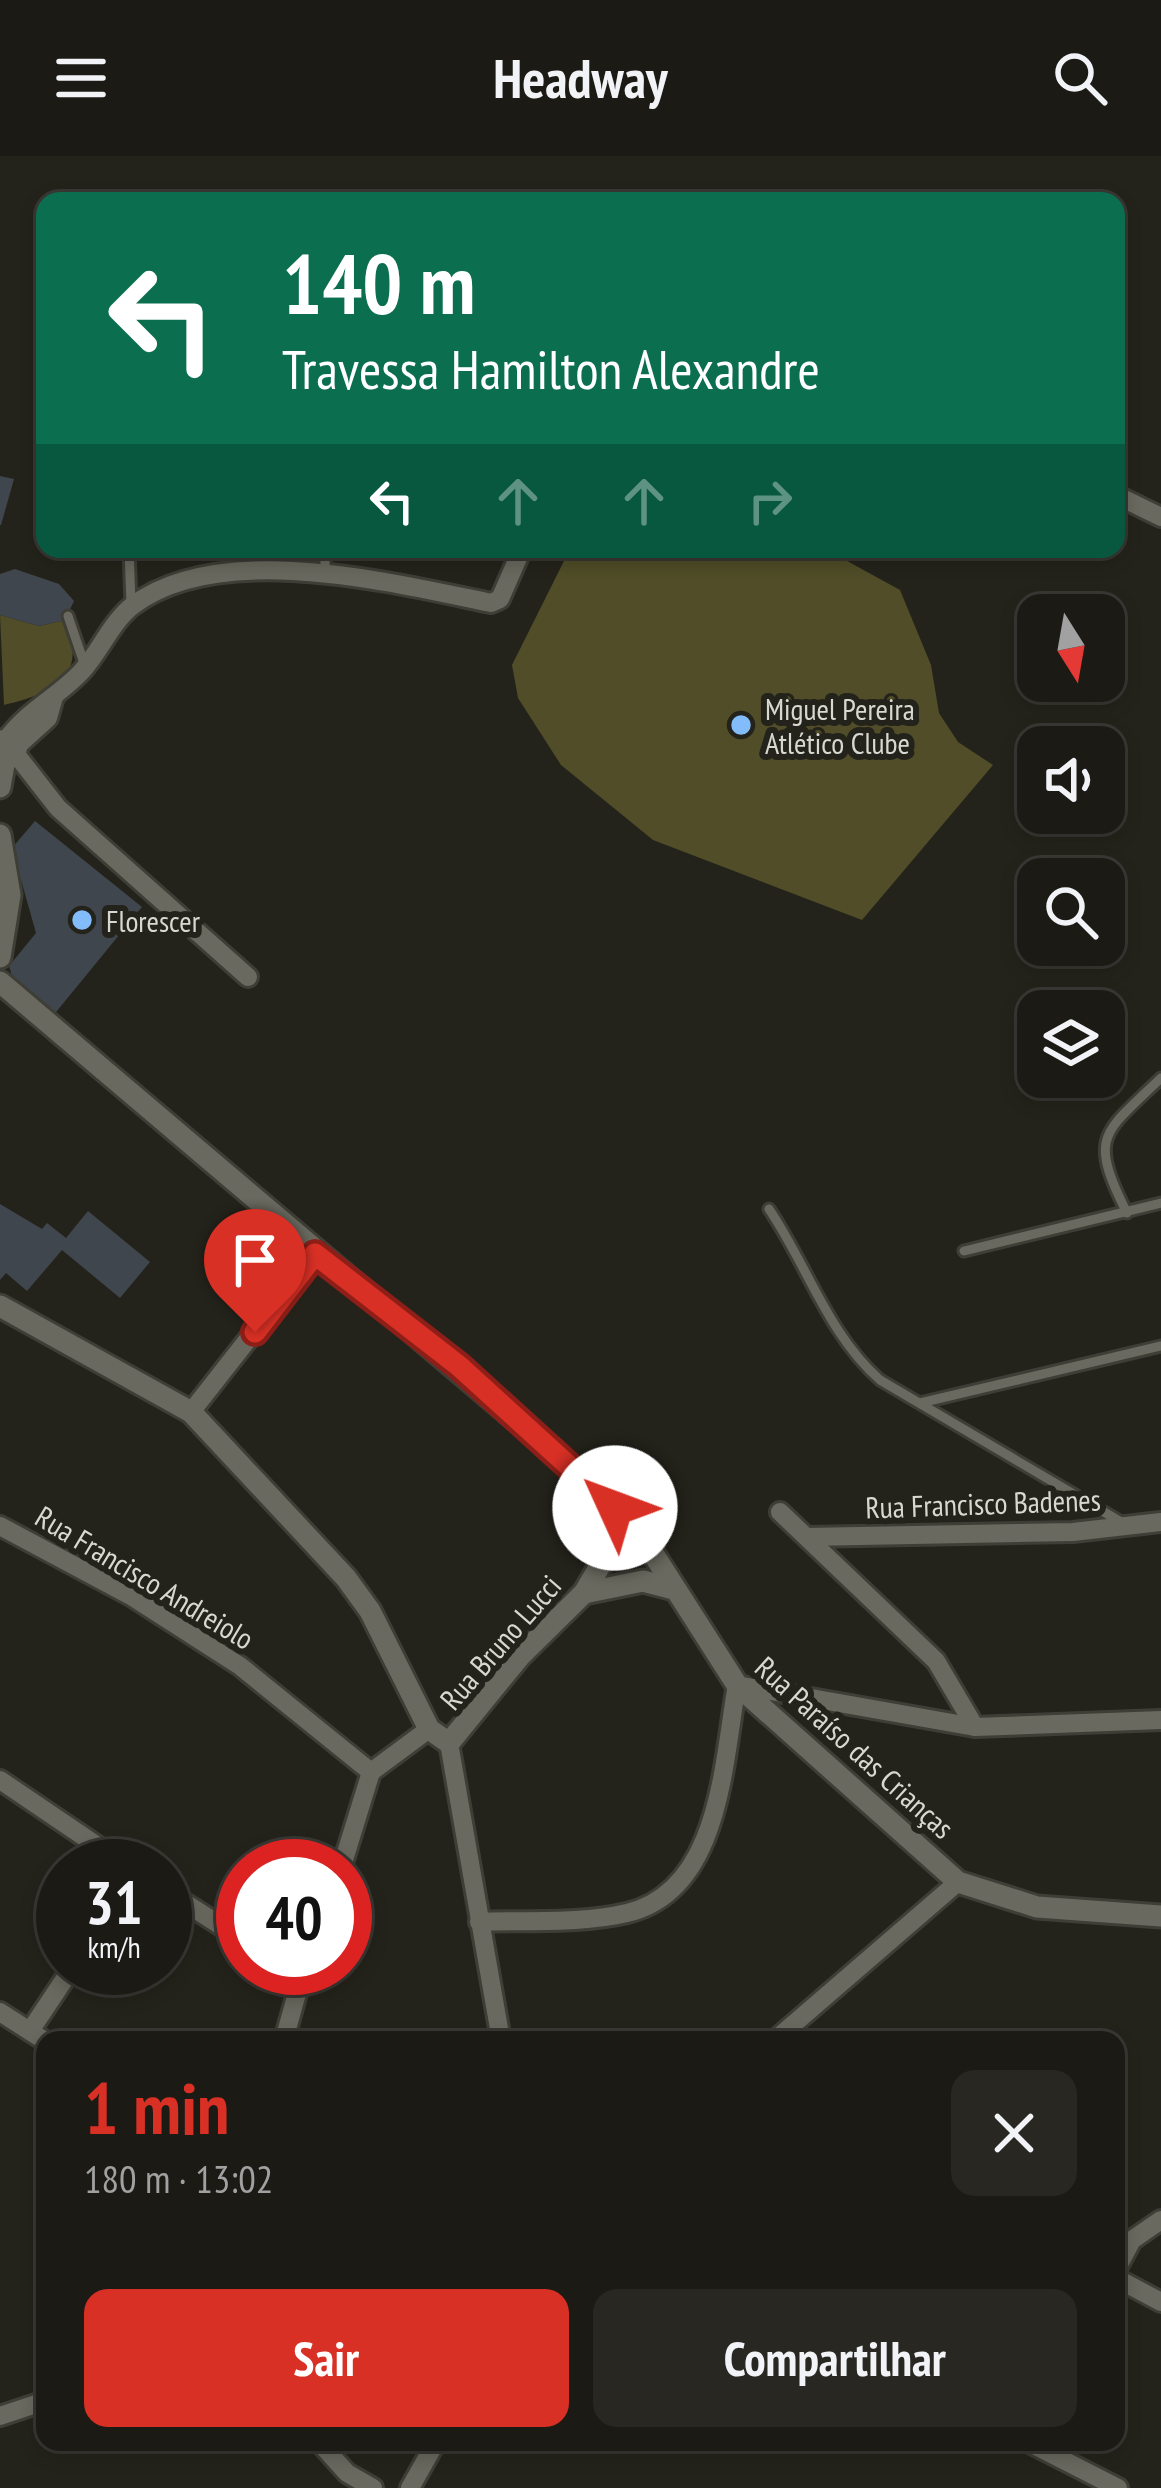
<!DOCTYPE html>
<html lang="pt">
<meta charset="utf-8">
<style>
:root{--surface:#1b1a14;--page:#282722;--text:#f1f3f6;--muted:#a0a1a0;--line:#393834;--accent:#d93025}
body{margin:0;font-family:"PT Sans Narrow",sans-serif;background:var(--page);color:var(--text);height:100vh;display:flex;flex-direction:column;font-size:45px;white-space:nowrap}
*{box-sizing:border-box;margin:0}
p{font-size:39px;color:var(--muted)}
.icon{flex:none;width:66px;height:66px;fill:none;stroke:currentColor;stroke-width:2;stroke-linecap:round;stroke-linejoin:round}
.map{position:relative;flex:1;overflow:hidden}
.details{position:absolute;left:36px;top:1875px;width:1089px;height:420px;display:flex;flex-direction:column;background:var(--surface);border-radius:24px;box-shadow:0 6px 18px #0003,0 0 0 3px var(--line)}
.details>*{flex:none}
.guide{position:absolute;left:36px;top:36px;width:1089px;height:366px;border-radius:24px;box-shadow:0 6px 18px #0003,0 0 0 3px var(--line);background:#0b6e4f;color:#fff;overflow:hidden}
.needle{width:78px;rotate:169deg}
.fabs{position:absolute;left:1017px;top:438px;display:grid;gap:24px}
.fabs a{display:grid;place-items:center;width:108px;height:108px;border-radius:24px;background:var(--surface);box-shadow:0 6px 18px #0003,0 0 0 3px var(--line);font-size:60px}
.speed{position:absolute;left:36px;top:1683px;display:flex;gap:24px;font-size:60px;font-weight:700;text-align:center}
.speed>*{display:grid;place-content:center;width:156px;height:156px;border-radius:50%;background:var(--surface);box-shadow:0 6px 18px #0003,0 0 0 3px var(--line);line-height:1}
.speed small{font-size:30px;font-weight:400}
.speed .limit{border:18px solid #d22;background:#fff;color:#111}
.pin{position:absolute;display:grid;place-items:center;width:102px;height:102px;color:#fff;margin:-123px -51px;border-radius:50% 50% 50% 0;rotate:-45deg;box-shadow:0 0 12px #0007}
.pin .icon{rotate:45deg}
.me{position:absolute;width:132px;margin:-66px;rotate:313deg;stroke-linejoin:round;filter:drop-shadow(0 0 9px #0008)}
.turn{display:flex;align-items:center;gap:42px;height:252px;padding:0 48px;font-size:54px}
.turn .icon{width:156px;height:156px;stroke-width:2.5}
.turn b{display:block;font-size:84px;line-height:102px}
.lanes{display:flex;align-items:center;height:114px;padding:0 48px;background:#0003;justify-content:center;gap:60px;direction:ltr}
.lanes .off{opacity:.35}
.round{display:grid;place-items:center;flex:none;width:126px;height:126px;border-radius:24px;background:var(--page)}
.overview{display:flex;align-items:center;justify-content:space-between;height:204px;padding:0 48px}
h1{font-size:72px;font-weight:700;line-height:90px;color:var(--accent)}
.primary-button{display:flex;gap:24px;margin-top:auto;padding:24px 48px}
.primary-button a{flex:1;height:138px;border-radius:24px;background:var(--accent);color:#fff;font-size:48px;font-weight:700;line-height:138px;text-align:center}
.primary-button a+a{background:var(--page);color:var(--text)}
header{display:flex;justify-content:space-between;align-items:center;height:156px;padding:0 48px;background:var(--surface);font-size:54px;font-weight:700}
.map>svg:first-child{display:block}
</style>
<header><svg class="icon" aria-label="menu" viewBox="0 0 24 24"><path d="M4 6h16M4 12h16M4 18h16"/></svg>Headway<svg class="icon" aria-label="search" viewBox="0 0 24 24"><circle cx="10" cy="10" r="6"/><path d="M15 15l6 6"/></svg></header>
<div class="map">
<svg width="1161" height="2332" viewBox="0 0 1161 2332">
<rect width="100%" height="100%" fill="#24231b"/>
<g fill="#504d28">
<path d="M570 393 829 395 900 434 931 509 939 557 958 586 993 609 862 764 653 684 561 609 518 542 512 509Z"/>
<path d="M0 459 39 470 65 464C89 521 54 537 4 549Z"/>
</g>
<g fill="#3f464d">
<path d="M0 320 14 323 1 369H0Z"/>
<path d="M427 393H510L508 406Z"/>
<path d="M15 413 59 428 74 445 65 464 39 470 0 459V418Z"/>
<path d="M35 665 142 751 52 861 17 836 9 810 36 777 12 692Z"/>
<path d="M0 1048 42 1073 47 1067 66 1082 88 1055 150 1106 120 1142 62 1094 27 1135 6 1117 0 1124Z"/>
</g>
<g fill="none" stroke-linecap="round" stroke-linejoin="round">
<g stroke="#3e3e36" stroke-width="15">
<g id="service">
<path d="M129 393 131 448"/>
<path d="M325 417V393"/>
<path d="M68 460 84 507"/>
<path d="M769 1053C808 1111 828 1178 880 1224L1121 1366"/>
<path d="M1127 1057C1088 979 1103 978 1161 922"/>
<path d="M964 1095 1161 1047"/>
<path d="M920 1247 1161 1190"/>
</g>
</g>
<g stroke="#3e3e36" stroke-width="24">
<g id="minor">
<path d="M1116 339 1161 361"/>
<path d="M7 583C27 555 59 540 82 515 100 495 111 467 132 450 219 383 394 427 491 447L500 443 522 393"/>
<path d="M16 591 48 562 54 541"/>
<path d="M15 597 58 652 248 821"/>
<path d="M191 1256 315 1098"/>
<path d="M780 1356 936 1505 975 1571"/>
<path d="M0 1370 131 1440 240 1510 371 1616"/>
<path d="M807 1381 1073 1376 1161 1366"/>
<path d="M449 1587 501 1884"/>
<path d="M0 1624 127 1710"/>
<path d="M342 1710 371 1616 429 1573"/>
<path d="M165 1734 243 1784"/>
<path d="M479 1766C527 1764 580 1768 627 1757 721 1735 723 1605 737 1529L975 1571 1161 1564"/>
<path d="M0 1856 45 1885"/>
<path d="M30 1875 72 1812"/>
<path d="M284 1884 304 1812"/>
<path d="M775 1884 958 1726"/>
<path d="M1116 2114 1132 2084 1161 2064"/>
<path d="M1116 2122 1161 2146"/>
<path d="M0 2260 45 2245"/>
<path d="M319 2286 347 2317 373 2332"/>
<path d="M1028 2286 1118 2332"/>
<path d="M410 2332 436 2286"/>
</g>
</g>
<g stroke="#3e3e36" stroke-width="27">
<g id="tertiary">
<path d="M0 585 11 584 16 594 9 602 0 600"/>
<path d="M0 631 5 603"/>
<path d="M0 679 10 739 0 801"/>
<path d="M0 826 594 1330 609 1376 604 1403 584 1437 520 1500 449 1587 429 1573 370 1455 346 1422 191 1256 0 1150"/>
<path d="M602 1339 652 1396 737 1529 958 1726 1037 1751 1161 1760"/>
<path d="M584 1437 643 1425 674 1433"/>
</g>
</g>
<use href="#service" stroke="#6a695f" stroke-width="9"/>
<use href="#minor" stroke="#6a695f" stroke-width="18"/>
<use href="#tertiary" stroke="#6a695f" stroke-width="21"/>
</g>
<g fill="none" stroke-linecap="round" stroke-linejoin="round">
<g stroke="#8d1f18" stroke-width="30">
<path id="route" d="M255 1176 315 1098 459 1210 615 1352"/>
</g>
<use href="#route" stroke="#d93025" stroke-width="21"/>
</g>
<g fill="#83bcfb" stroke="#24231b" stroke-width="4.5">
<circle cx="741" cy="569" r="12"/>
<circle cx="82" cy="764" r="12"/>
</g>
<g text-anchor="middle" dominant-baseline="central" stroke-width="12" stroke-linejoin="round" paint-order="stroke">
<g font-size="30" fill="#d8d8d2" stroke="#24231b" text-anchor="start">
<text x="765" y="552">Miguel Pereira<tspan x="765" dy="34">Atlético Clube</tspan></text>
<text x="106" y="764">Florescer</text>
</g>
<g font-size="30" fill="#d8d8d2" stroke="#24231b">
<text transform="translate(983 1347) rotate(-2)">Rua Francisco Badenes</text>
<text transform="translate(145 1421) rotate(31)">Rua Francisco Andreiolo</text>
<text transform="translate(500 1486) rotate(-49)">Rua Bruno Lucci</text>
<text transform="translate(855 1591) rotate(42)">Rua Paraíso das Crianças</text>
</g>
</g>
</svg>
<div class="fabs">
<a><svg class="needle" viewBox="-14 -14 28 28"><path d="M0-13l5 13h-10z" fill="#e53935"/><path d="M0 13l5-13h-10z" fill="#a0a1a0"/></svg></a>
<a><svg class="icon" aria-label="sound" viewBox="0 0 24 24"><path d="M4 9h4l5-4v14l-5-4H4zM17 9q2 3 0 6"/></svg></a>
<a><svg class="icon" aria-label="search" viewBox="0 0 24 24"><circle cx="10" cy="10" r="6"/><path d="M15 15l6 6"/></svg></a>
<a><svg class="icon" aria-label="layers" viewBox="0 0 24 24"><path d="M12 4l9 5-9 5-9-5zM3 14l9 5 9-5"/></svg></a>
</div>
<div class="speed"><div>31<small>km/h</small></div><div class="limit">40</div></div>
<div class="pin" style="left:255px;top:1176px;background:#d93025"><svg class="icon" aria-label="arrive" viewBox="0 0 24 24"><path d="M6 21V4h12l-3 4 3 4H6"/></svg></div>
<svg class="me" style="left:615px;top:1352px" viewBox="-20 -20 40 40"><circle r="19" fill="#fff"/><path d="M0-13L10 11 0 6-10 11z" fill="#d93025"/></svg>
<div class="guide">
<div class="turn"><svg class="icon" aria-label="left" viewBox="0 0 24 24"><path d="M17 20v-9H6M10 6l-5 5 5 5"/></svg><div><b>140 m</b>Travessa Hamilton Alexandre</div></div>
<div class="lanes"><svg class="icon" aria-label="left" viewBox="0 0 24 24"><path d="M17 20v-9H6M10 6l-5 5 5 5"/></svg><svg class="icon off" aria-label="ahead" viewBox="0 0 24 24"><path d="M12 20V5M6 11l6-6 6 6"/></svg><svg class="icon off" aria-label="ahead" viewBox="0 0 24 24"><path d="M12 20V5M6 11l6-6 6 6"/></svg><svg class="icon off" aria-label="right" viewBox="0 0 24 24"><path d="M7 20v-9h11M14 6l5 5-5 5"/></svg></div>
</div>
<section class="details">
<div class="overview"><div><h1>1 min</h1><p>180 m · 13:02</p></div><a class="round"><svg class="icon" aria-label="close" viewBox="0 0 24 24"><path d="M6 6l12 12M18 6L6 18"/></svg></a></div>
<div class="primary-button"><a>Sair</a><a>Compartilhar</a></div>
</section>
</div>
